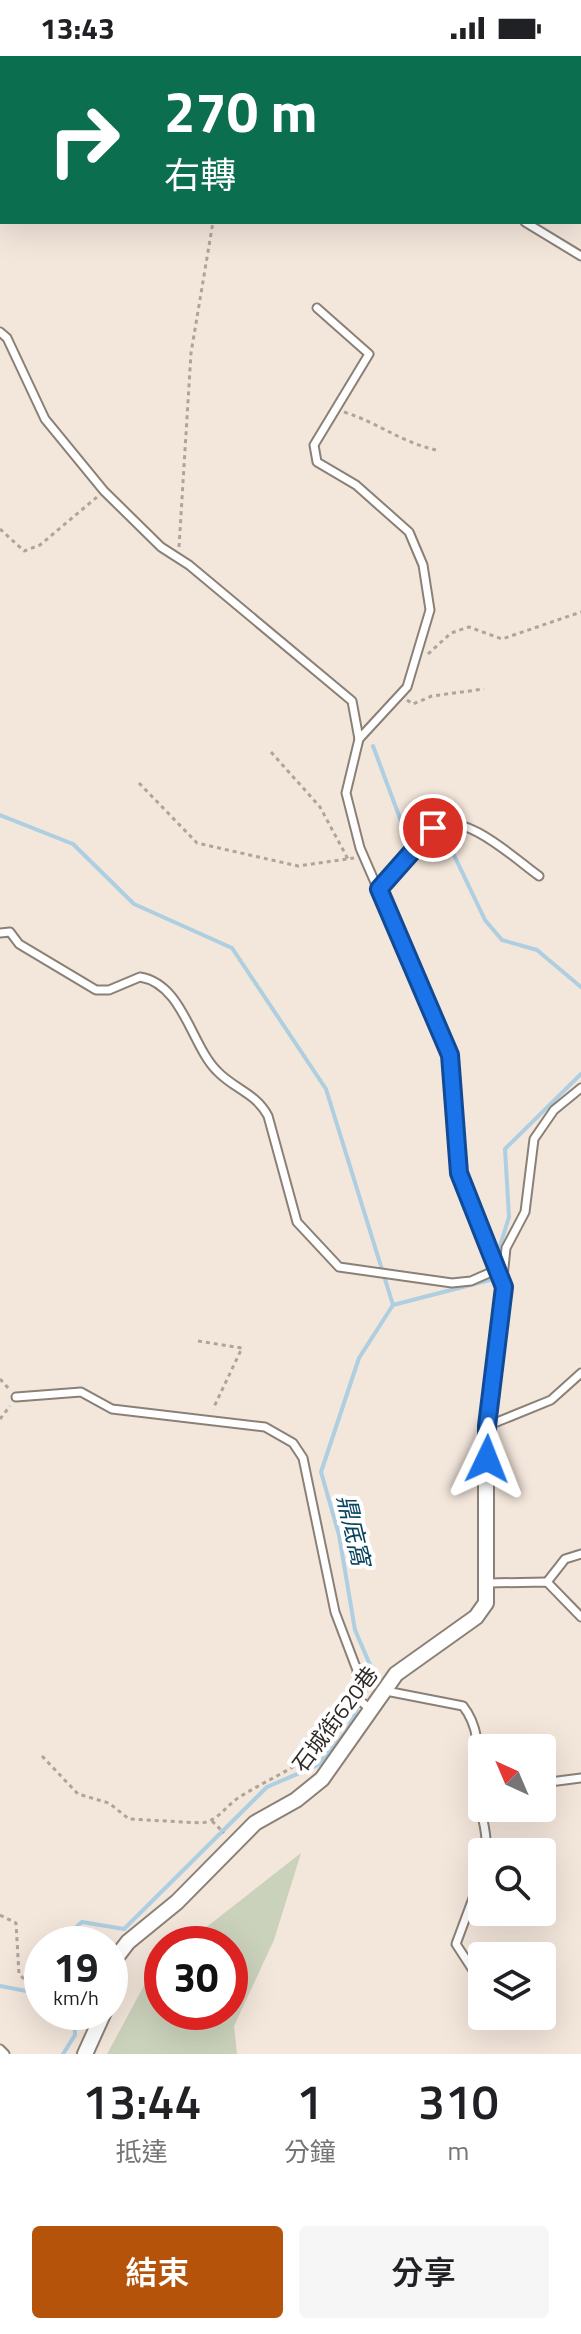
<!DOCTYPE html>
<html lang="zh-TW">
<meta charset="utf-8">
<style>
:root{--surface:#fff;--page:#f6f6f6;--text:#202124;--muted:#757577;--accent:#b45309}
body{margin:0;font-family:"Titillium Web","Noto Sans TC",sans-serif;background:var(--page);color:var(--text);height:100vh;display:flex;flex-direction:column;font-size:30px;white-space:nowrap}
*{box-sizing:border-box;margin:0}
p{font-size:26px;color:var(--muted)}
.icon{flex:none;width:44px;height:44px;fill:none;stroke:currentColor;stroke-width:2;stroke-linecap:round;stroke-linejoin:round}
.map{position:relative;height:1998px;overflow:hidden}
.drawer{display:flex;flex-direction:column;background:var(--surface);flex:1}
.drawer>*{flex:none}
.guide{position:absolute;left:0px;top:0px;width:582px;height:168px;box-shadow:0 8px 32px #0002;background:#0b6e4f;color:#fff;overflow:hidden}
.needle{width:52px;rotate:316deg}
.fabs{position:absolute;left:468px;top:1678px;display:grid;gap:16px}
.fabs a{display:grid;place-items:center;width:88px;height:88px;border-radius:8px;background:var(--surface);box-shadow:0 8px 32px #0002;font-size:40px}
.speed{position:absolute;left:24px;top:1870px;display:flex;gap:16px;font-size:40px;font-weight:700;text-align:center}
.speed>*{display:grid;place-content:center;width:104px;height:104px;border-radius:50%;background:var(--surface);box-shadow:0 8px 32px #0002;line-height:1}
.speed small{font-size:20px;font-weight:400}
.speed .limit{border:12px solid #d22;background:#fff;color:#111}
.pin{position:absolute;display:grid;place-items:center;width:68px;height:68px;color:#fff;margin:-34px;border:4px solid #fff;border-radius:50%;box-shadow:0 2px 8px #0007}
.me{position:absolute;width:88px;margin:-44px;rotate:2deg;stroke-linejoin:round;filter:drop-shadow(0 0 6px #0008)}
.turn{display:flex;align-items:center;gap:28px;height:168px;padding:0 32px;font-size:36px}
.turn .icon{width:104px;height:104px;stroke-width:2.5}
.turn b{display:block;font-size:56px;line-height:68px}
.eta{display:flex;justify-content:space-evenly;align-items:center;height:136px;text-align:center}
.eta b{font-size:48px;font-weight:600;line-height:56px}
.action{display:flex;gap:16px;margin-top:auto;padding:16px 32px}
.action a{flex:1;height:92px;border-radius:8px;background:var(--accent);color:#fff;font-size:32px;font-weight:600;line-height:92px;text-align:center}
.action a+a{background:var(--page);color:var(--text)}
.status{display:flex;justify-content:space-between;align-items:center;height:56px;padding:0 40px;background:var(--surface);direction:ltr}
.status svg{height:22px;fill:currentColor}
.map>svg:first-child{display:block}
</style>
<div class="status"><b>13:43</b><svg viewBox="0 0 49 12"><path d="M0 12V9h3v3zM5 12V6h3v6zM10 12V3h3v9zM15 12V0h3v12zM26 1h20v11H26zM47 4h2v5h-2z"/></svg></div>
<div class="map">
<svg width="581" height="1998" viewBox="0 0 581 1998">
<rect width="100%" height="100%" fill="#f3e6db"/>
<path fill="#cbd2bb" d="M301 1797 274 1884 234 1970 237 1998H107L153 1913 162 1906V1956H230V1888H185Z"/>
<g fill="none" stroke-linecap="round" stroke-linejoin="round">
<g stroke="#aecee1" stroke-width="4">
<path d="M373 690 401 765 453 797 485 864 502 884 537 894 581 931"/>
<path d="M0 759 73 788 134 848 232 892 326 1033 393 1249"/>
<path d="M495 1206 509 1161 505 1093 581 1018"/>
<path d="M56 1888 82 1866 124 1873 267 1731 318 1709 346 1676 374 1618 355 1574 339 1479 321 1416 359 1302 393 1249 490 1224 492 1218"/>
<path d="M0 1930 42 1938"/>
<path d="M63 1998 75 1979 74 1956"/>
</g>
<g stroke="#8b8076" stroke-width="11">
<g id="lane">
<path d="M525 166 581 200"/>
<path d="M317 252 369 298 314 389 317 406 356 429 409 476 423 509 430 554 407 631 359 683 346 737 360 792 450 999 459 1117 504 1231"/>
<path d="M0 276 7 282 45 363 104 435 161 491 189 509 352 645 359 683"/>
<path d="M379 833C394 817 418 781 435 771 464 754 515 803 539 820"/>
<path d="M0 877 10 876 19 888 96 934H109L140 921C183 928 191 989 217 1015 234 1033 256 1037 268 1060L297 1166 339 1211 452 1227 471 1225 496 1214"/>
<path d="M16 1341 81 1336 112 1353 265 1371 293 1387 303 1402 335 1556 357 1614V1642L370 1653"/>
<path d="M487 1370 551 1344 581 1317"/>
<path d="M486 1386 506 1192 525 1156 534 1083 554 1054 581 1032"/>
<path d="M547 1526 565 1503 581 1498"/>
<path d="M487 1527 547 1526 581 1561"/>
<path d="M386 1635 463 1650C485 1678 476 1713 480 1747 482 1765 488 1777 486 1796"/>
<path d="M542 1727 581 1722"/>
<path d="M482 1818 456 1888 482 1928"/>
<path d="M0 1993 5 1998"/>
</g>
</g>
<g stroke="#8b8076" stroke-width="18">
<g id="street">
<path d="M110 1919 115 1903 128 1886 177 1846 255 1767 296 1744 322 1723 396 1618 476 1561 486 1547V1386"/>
<path d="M85 1998 104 1956"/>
</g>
</g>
<g stroke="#afa49c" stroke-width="3" stroke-dasharray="4 4" stroke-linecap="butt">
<path d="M256 0V2"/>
<path d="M24 2V0"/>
<path d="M116 2 117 0"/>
<path d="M0 131 2 129"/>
<path d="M344 356C379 367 398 385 436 394"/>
<path d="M0 473 24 495 40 489 97 441"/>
<path d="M179 491 191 297 213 166"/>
<path d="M428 598 451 577 469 571 502 583 581 556"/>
<path d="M407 644 413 648 432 640 484 633"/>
<path d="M271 696 320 751 348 803"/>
<path d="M139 727 197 787 298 810 354 802"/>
<path d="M198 1285 242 1292 213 1353"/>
<path d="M0 1323 10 1334"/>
<path d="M0 1363 10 1350"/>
<path d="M42 1700 78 1738 109 1747 129 1763 202 1767C219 1764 225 1751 238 1742 258 1729 279 1720 299 1707"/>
<path d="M212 1765 224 1777"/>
<path d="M0 1859 16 1867 19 1918 28 1927 42 1926"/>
</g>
<use href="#lane" stroke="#fff" stroke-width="7"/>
<use href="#street" stroke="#fff" stroke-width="14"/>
</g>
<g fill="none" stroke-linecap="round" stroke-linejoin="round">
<g stroke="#114b97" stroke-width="20">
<path id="route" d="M433 772 379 833 450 999 459 1117 504 1231 487 1370V1403"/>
</g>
<use href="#route" stroke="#1a73e8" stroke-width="14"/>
</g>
<g text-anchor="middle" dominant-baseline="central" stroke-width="8" stroke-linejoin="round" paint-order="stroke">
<g font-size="22" fill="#2f2a26" stroke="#fff">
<text transform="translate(335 1663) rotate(-53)">石城街620巷</text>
</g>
<g font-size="24" font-style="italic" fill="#07435f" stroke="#fff">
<text transform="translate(354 1474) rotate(77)">鼎底窩</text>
</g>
</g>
</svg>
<div class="fabs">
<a><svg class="needle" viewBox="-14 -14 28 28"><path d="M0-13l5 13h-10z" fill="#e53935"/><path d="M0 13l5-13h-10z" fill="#757577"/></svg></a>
<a><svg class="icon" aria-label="search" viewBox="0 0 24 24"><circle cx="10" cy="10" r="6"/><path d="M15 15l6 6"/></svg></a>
<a><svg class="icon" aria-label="layers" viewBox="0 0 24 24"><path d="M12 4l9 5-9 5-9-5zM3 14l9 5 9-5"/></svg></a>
</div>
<div class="speed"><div>19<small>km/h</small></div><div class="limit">30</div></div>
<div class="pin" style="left:433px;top:772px;background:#d93025"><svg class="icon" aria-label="arrive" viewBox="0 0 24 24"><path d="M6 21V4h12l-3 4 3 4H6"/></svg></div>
<svg class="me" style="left:487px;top:1403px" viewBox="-20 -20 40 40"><path d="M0-17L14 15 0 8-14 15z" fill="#1a73e8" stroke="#fff" stroke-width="4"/></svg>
<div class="guide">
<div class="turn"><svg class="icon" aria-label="right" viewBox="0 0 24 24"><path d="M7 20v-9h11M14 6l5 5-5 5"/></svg><div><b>270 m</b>右轉</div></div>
</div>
</div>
<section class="drawer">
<div class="eta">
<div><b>13:44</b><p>抵達</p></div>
<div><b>1</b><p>分鐘</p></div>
<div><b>310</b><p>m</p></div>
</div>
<div class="action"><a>結束</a><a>分享</a></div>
</section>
